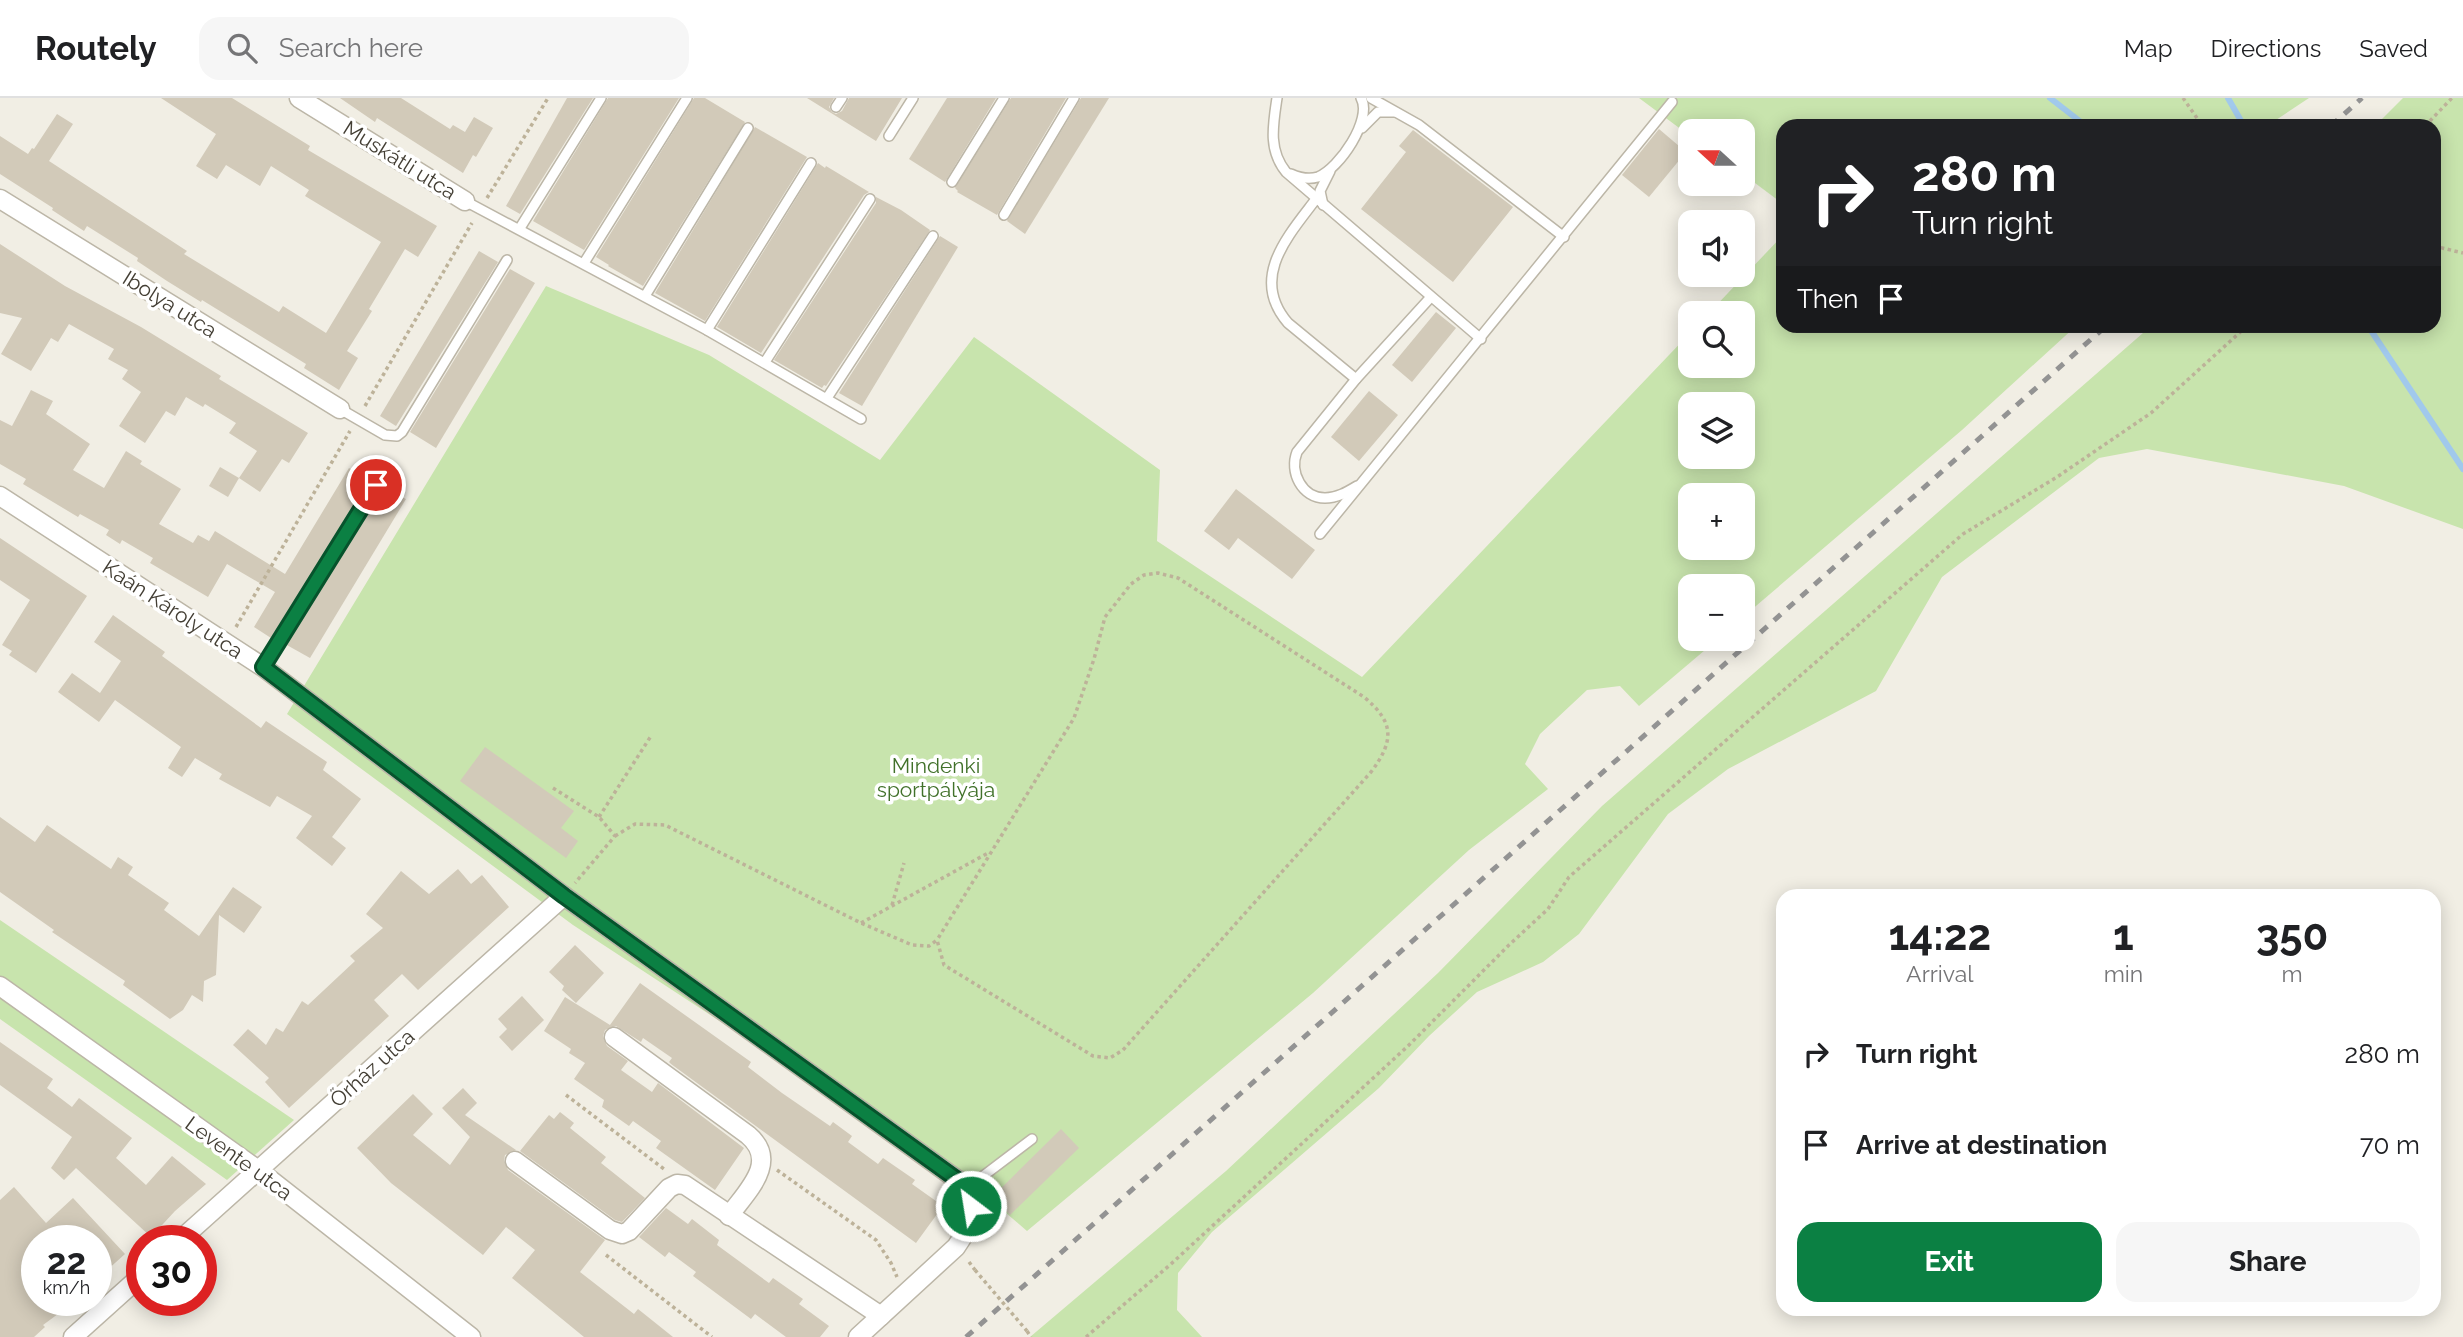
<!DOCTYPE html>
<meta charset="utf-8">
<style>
:root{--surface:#fff;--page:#f6f6f6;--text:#202124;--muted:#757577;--line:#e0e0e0;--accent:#0b8043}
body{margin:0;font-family:Raleway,sans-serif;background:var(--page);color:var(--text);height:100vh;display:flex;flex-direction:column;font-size:26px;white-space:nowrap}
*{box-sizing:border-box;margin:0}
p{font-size:23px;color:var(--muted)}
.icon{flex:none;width:38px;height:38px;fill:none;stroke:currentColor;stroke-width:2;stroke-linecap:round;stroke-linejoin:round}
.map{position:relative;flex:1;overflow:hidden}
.details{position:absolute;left:1776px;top:791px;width:665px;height:427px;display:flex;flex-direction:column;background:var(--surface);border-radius:21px;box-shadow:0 4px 18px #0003}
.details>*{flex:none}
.hud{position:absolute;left:1776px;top:21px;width:665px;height:214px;border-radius:21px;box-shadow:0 4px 18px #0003;background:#202124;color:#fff;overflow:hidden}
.needle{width:46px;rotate:291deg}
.fabs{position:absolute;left:1678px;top:21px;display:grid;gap:14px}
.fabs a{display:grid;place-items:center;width:77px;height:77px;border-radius:14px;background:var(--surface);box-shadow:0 4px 18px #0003;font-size:35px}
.speed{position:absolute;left:21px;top:1127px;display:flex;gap:14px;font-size:35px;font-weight:700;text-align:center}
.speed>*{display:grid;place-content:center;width:91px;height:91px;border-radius:50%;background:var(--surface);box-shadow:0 4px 18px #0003;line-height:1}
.speed small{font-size:18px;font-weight:400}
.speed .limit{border:10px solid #d22;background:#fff;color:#111}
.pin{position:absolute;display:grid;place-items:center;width:60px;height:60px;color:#fff;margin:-30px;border:4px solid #fff;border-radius:50%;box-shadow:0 2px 7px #0007}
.me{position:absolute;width:77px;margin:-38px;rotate:329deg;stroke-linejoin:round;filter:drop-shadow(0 0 5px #0008)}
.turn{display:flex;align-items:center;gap:24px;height:147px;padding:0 21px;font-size:32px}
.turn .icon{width:91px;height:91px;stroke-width:2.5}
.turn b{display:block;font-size:49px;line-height:60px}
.then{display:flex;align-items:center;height:66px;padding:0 21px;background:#0003;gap:14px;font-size:26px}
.eta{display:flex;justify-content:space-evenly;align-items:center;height:119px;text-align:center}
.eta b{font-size:42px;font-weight:700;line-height:49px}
.action{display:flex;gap:14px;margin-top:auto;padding:14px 21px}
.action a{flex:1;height:80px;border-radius:21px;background:var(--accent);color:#fff;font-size:28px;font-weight:700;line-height:80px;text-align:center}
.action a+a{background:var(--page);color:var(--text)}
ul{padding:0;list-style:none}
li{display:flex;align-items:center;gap:21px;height:91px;padding:0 21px}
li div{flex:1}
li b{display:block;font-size:26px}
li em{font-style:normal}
header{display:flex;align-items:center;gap:42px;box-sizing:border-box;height:98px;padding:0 35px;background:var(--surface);border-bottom:2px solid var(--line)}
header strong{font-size:33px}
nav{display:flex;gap:38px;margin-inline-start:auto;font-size:24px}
.search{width:490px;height:63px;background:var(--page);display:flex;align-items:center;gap:18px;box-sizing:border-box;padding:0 24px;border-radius:21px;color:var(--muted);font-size:26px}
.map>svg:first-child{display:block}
</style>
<header>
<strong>Routely</strong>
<div class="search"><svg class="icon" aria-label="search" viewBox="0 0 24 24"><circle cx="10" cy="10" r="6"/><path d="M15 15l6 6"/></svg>Search here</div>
<nav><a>Map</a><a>Directions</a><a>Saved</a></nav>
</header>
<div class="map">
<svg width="2463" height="1239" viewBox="0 0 2463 1239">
<rect width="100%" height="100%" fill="#f1eee4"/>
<g fill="#c8e4ad" fill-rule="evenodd">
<path d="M1639 0H2309L2267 28H1783V106L1743 76V33H1690V38Z"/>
<path d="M2403 0H2463V431L2344 388 2147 351 2099 360 1942 479 1876 593 1728 671 1668 716 1579 836 1543 864 1477 894 1429 938 1379 990 1212 1134 1178 1175 1177 1212 1202 1239H1030L1226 1073 1438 875 1602 708 2151 228H2434V28H2375Z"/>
<path d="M1783 137V228H2076L1962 332 1743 519V488H1690V541H1718L1639 608 1620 588 1587 592 1540 636 1525 666 1548 691 1469 752 1313 895 1027 1133 985 1097 573 827 287 616 546 188 709 257 880 362 974 239 1160 372 1157 443 1362 579 1690 235V268H1743V215H1709ZM1690 306H1743V359H1690ZM1690 397H1743V450H1690Z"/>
<path d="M0 822 294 1022 227 1082 0 921Z"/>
</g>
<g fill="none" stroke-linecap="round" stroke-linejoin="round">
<g stroke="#a1c9ec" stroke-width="6">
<path d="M2050 0 2086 28"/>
<path d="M2228 0 2244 28"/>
<path d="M2368 228 2463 371"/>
</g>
</g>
<g fill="#d2cab9">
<path d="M161 0H232L310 48 308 52 437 128 418 159 405 151 369 211 372 213 347 253 358 260 339 292 304 270 306 266 202 202 201 204 167 183 137 163 138 160 87 128 84 133 52 112 53 110 0 76V38L28 56 32 50 34 51 57 16 73 26 49 63 187 153 184 156 279 214 283 208 326 235 381 144 305 98 309 92 271 68 260 88 226 67 217 81 196 68 216 36Z"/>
<path d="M340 0H401L450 31 453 27 465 34 474 19 493 30 476 59 473 57 463 75 377 20 375 24Z"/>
<path d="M567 0H593L520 116 506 108Z"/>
<path d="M608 0H679L584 152 533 123Z"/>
<path d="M694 0H705L745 24 643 188 608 168 609 167 596 159Z"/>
<path d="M807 0H834L829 9 832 14 836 16 842 13 849 0H902L876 43Z"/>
<path d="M947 0H996L945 84 909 61Z"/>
<path d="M1011 0H1066L997 117 957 94 958 93 955 90Z"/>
<path d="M1081 0H1109L1025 136 1007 123Z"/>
<path d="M755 29 807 59 705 223 655 195Z"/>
<path d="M1659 31 1686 54 1649 99 1622 77Z"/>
<path d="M1413 32 1513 109 1453 184 1361 111 1406 54 1399 48Z"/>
<path d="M818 65 825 70 826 68 869 94 864 97 761 255 717 229Z"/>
<path d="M876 99 901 112 930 132 826 288 824 287 822 290 774 262 876 105Z"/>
<path d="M940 138 958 149 862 308 839 295Z"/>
<path d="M0 146 65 188 141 229 221 278 219 281 308 335 289 365 282 361 260 394 239 380 257 353 229 335 236 325 205 306 203 309 186 299 175 318 166 313 145 345 119 328 141 294 122 281 128 272 108 261 114 251 69 226 58 244 51 240 31 273 1 256 22 220 0 215Z"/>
<path d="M479 153 498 164 396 328 380 318Z"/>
<path d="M510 171 535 185 436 350 410 334Z"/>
<path d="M1436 214 1456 230 1412 284 1392 267Z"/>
<path d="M31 292 53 303 46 316 90 346 73 372 104 390 126 353 142 363 140 366 181 391 159 426 193 445 198 437 209 443 215 433 285 476 349 370 370 382 271 540 254 529 275 494 227 466 208 499 150 465 153 460 122 442 120 446 106 437 109 432 80 416 78 419 23 386 26 381 0 366V322L12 328Z"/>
<path d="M1369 293 1398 317 1359 363 1331 339Z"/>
<path d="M220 369 239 380 228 399 209 388Z"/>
<path d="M382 390 406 401 310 560 285 546Z"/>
<path d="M1236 391 1315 452 1292 481 1238 440 1229 452 1204 433Z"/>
<path d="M0 440 87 498 36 575 9 557 12 553 2 547 30 502 0 482Z"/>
<path d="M113 517 165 554 162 558 261 630 266 623 327 664 323 672 361 701 332 739 346 750 332 768 296 740 312 718 277 698 270 709 219 681 222 676 195 660 182 679 168 670 181 649 115 602 99 624 58 594 72 575 100 595 121 563 94 544Z"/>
<path d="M485 649 574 713 561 730 578 743 566 760 460 683Z"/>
<path d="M0 719 35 744 47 727 111 771 118 759 133 769 128 777 169 805 164 812 199 838 233 789 262 809 244 835 219 817 216 877 204 883 203 904 192 897 183 912 170 921 123 887 125 883 52 834 54 832 0 794Z"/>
<path d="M458 771 471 786 482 777 509 809 418 892 402 876 374 902 389 918 289 1010 265 984 269 980 233 947 248 931 266 947 276 930 283 934 302 903 308 907 355 863 350 858 383 830 366 816 401 773 429 796Z"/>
<path d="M575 847 604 875 576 905 562 892 564 888 549 874Z"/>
<path d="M640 885 751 964 748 969 782 995 830 1028 833 1024 852 1038 848 1044 878 1066 883 1060 915 1082 912 1086 943 1108 916 1145 671 966 669 964 672 960 643 940 641 944 616 928 605 932 603 938 607 948 628 963 621 972 652 994 658 985 744 1050 715 1092 656 1050 661 1043 633 1023 629 1028 602 1009 604 1002 574 981 585 965 569 955 571 951 544 933 565 899 610 927Z"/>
<path d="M522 898 544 922 512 953 499 939 507 931 498 921Z"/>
<path d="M0 944 53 981 47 990 72 1009 79 1000 132 1040 116 1060 146 1087 172 1058 206 1086 175 1113 151 1139 76 1070 64 1082 51 1070 72 1039 0 987Z"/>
<path d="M463 990 477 1005 465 1017 516 1052 505 1057 504 1062 508 1072 605 1142 580 1174 634 1216 638 1211 673 1239H584L512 1180 535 1152 506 1129 483 1157 391 1085 357 1050 413 996 433 1016 413 1037 450 1067 470 1039 442 1010Z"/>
<path d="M560 1014 574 1025 570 1030 606 1059 601 1065 645 1100 622 1124 615 1122 520 1053 549 1017 554 1021Z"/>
<path d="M1061 1031 1079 1050 1010 1117 992 1099Z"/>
<path d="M14 1089 46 1125 73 1100 125 1156 96 1182V1143H37V1202H77L43 1227 45 1229 34 1239H0V1102Z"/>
<path d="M666 1110 688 1126 692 1121 719 1142 717 1147 769 1185 773 1180 803 1201 799 1206 829 1228 820 1239H786L755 1216 751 1221 693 1178 696 1174 669 1154 665 1159 639 1139Z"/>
</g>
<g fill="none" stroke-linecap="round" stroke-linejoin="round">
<g stroke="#bcb6a7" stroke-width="12">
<g id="service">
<path d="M1277 0C1273 27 1268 52 1286 74L1481 241"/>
<path d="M1371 0 1419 27 1564 139"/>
<path d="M836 9 842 0"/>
<path d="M1362 30 1378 14H1394"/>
<path d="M889 38 913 0"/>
<path d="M1291 76C1300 80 1308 82 1318 79 1339 71 1373 21 1361 0"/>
<path d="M952 84 1004 0"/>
<path d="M1316 101C1288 138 1249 180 1288 225L1356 281"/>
<path d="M465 103 707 232 861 321"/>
<path d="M1323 107 1320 93 1330 73"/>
<path d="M1004 117 1074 0"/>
<path d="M520 130 601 0"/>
<path d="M584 165 687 0"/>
<path d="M645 198 748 30"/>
<path d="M707 232 811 65"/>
<path d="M765 264 870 101"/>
<path d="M827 300 933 138"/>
<path d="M340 311 385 337 397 338 402 334 507 162"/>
<path d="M1357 388C1347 394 1337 400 1325 400 1302 400 1289 374 1297 354L1356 281 1430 200"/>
<path d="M1320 436 1672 4"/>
<path d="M263 569 376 386"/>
<path d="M966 1091 1032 1041"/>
</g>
</g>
<g stroke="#bcb6a7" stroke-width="21">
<g id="minor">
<path d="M299 0 465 103"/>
<path d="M0 101 340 311"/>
<path d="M0 398 263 569 564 798 959 1083C979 1104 971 1128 956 1149L858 1239"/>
<path d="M0 888 258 1072 471 1239"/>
<path d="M614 939 748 1037C780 1064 746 1094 729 1118"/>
<path d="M515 1063 610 1132 622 1136 629 1133 669 1090 677 1086 685 1087 881 1218"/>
<path d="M179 1143 564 798"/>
<path d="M73 1239 142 1177"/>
</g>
</g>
<g stroke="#bdb299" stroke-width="3.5" stroke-dasharray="3.5 3.5" stroke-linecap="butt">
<path d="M2183 0 2199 23"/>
<path d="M2425 28 2452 0"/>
<path d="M487 100 548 0"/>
<path d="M2434 148 2463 155"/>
<path d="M365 308 472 125"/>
<path d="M236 529 350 333"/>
<path d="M553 690 599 719 615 738 575 785"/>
<path d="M599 719 651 638"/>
<path d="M615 738 635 726 665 727 861 825 912 847 929 848 937 842 944 867 1093 958 1110 960 1123 952 1371 674C1395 642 1394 624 1364 599L1178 480 1158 475 1144 477 1131 486 1105 519 1094 561 1074 620 937 842"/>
<path d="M892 807 904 765"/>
<path d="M861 825 988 755"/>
<path d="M566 997 664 1071"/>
<path d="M777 1072 876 1142 891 1165 897 1179"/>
<path d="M606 1157 712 1239"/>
<path d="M969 1164 975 1172"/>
<path d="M1027 1233 1031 1239"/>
<path d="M1086 1239 1171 1166 1408 948 1509 847 1548 811 1569 779 1963 436 2057 379 2151 315 2247 228"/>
</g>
<use href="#service" stroke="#fff" stroke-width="9"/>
<use href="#minor" stroke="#fff" stroke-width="18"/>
<g stroke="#939393" stroke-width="5" stroke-dasharray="9 9" stroke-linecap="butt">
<path d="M2331 28 2362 0"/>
<path d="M966 1239 2106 228"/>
</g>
<path stroke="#bdb299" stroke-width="3.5" stroke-dasharray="3.5 3.5" stroke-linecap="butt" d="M975 1172 1027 1233"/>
</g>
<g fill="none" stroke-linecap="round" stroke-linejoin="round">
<g stroke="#07532c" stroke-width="18">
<path id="route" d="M376 387 263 569 564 798 959 1083 970 1099 971 1108"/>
</g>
<use href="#route" stroke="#0b8043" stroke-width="12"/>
</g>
<g text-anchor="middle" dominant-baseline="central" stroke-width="7" stroke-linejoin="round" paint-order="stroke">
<g font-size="21" fill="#433e34" stroke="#fff">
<text transform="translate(400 62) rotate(32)">Muskátli utca</text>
<text transform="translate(170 206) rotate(32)">Ibolya utca</text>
<text transform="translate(173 511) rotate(33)">Kaán Károly utca</text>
<text transform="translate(372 970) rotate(-42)">Őrház utca</text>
<text transform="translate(239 1060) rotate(36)">Levente utca</text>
</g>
<g font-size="21" fill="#41712a" stroke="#fff">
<text x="936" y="667">Mindenki<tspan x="936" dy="24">sportpályája</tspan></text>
</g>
</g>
</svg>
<div class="fabs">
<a><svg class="needle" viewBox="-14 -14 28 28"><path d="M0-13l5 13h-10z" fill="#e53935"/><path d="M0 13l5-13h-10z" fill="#757577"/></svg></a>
<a><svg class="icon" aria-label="sound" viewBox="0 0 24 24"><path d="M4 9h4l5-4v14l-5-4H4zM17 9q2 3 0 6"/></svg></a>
<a><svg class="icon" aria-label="search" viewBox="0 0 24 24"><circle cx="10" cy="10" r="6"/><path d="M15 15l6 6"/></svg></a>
<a><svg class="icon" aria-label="layers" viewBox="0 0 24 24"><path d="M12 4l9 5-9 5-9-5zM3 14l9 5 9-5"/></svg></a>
<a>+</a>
<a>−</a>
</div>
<div class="speed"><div>22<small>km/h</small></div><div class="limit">30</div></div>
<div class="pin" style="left:376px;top:387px;background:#d93025"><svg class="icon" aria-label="arrive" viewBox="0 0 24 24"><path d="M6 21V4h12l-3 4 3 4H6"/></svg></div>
<svg class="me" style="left:971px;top:1108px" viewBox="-20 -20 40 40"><circle r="17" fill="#0b8043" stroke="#fff" stroke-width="3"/><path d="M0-11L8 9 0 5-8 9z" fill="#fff"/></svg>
<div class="hud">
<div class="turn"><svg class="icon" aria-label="right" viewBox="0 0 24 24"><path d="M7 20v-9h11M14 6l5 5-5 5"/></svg><div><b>280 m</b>Turn right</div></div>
<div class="then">Then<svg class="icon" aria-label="arrive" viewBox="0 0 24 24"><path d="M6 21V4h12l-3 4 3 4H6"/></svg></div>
</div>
<section class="details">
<div class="eta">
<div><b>14:22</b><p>Arrival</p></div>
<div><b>1</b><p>min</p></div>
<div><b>350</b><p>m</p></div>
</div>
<ul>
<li><svg class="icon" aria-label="right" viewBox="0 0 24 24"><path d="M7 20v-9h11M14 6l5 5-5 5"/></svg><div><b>Turn right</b></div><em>280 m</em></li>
<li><svg class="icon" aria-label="arrive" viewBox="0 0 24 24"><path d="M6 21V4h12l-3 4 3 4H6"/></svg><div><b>Arrive at destination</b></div><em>70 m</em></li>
</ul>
<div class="action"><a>Exit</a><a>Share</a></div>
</section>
</div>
